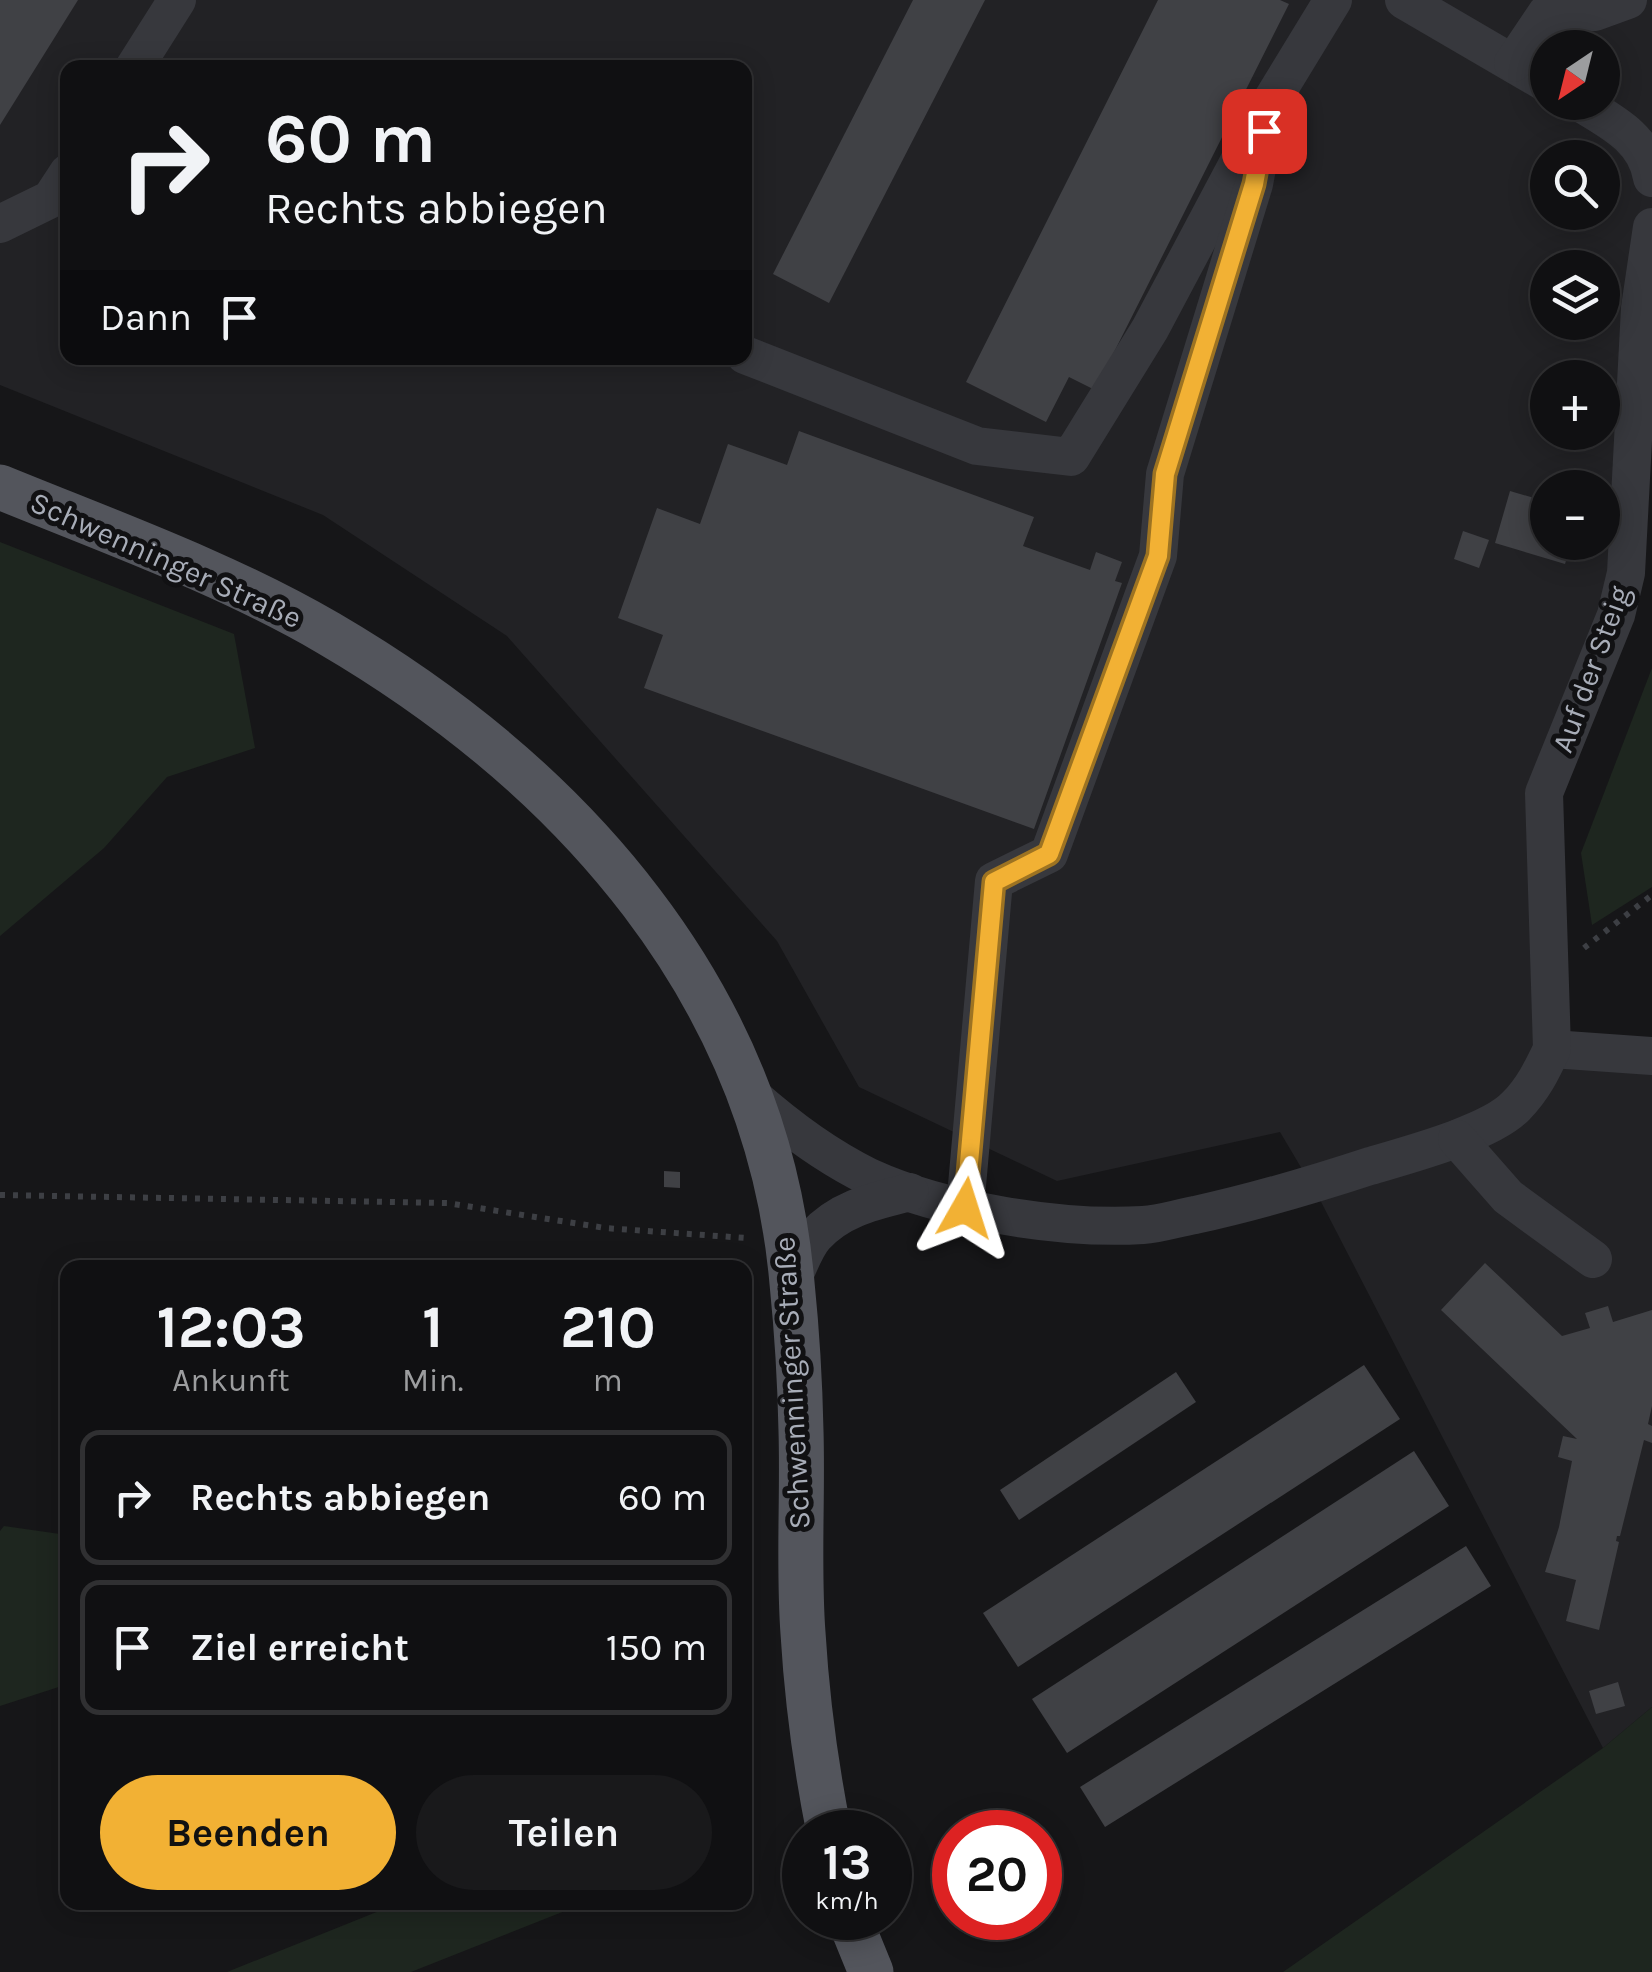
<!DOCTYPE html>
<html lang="de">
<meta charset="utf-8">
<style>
:root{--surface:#101012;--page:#19191b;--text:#f1f3f6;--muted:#9c9d9f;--line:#303032;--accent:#f2b134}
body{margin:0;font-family:Karla,sans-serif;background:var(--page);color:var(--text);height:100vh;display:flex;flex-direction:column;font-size:38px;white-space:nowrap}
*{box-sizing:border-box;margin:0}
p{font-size:32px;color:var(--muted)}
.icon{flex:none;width:55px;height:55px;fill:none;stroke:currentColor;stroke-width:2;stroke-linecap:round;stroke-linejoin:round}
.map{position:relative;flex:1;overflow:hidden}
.details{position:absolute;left:60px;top:1260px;width:692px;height:650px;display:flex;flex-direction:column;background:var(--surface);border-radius:20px;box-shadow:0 5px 25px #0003,0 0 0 2px var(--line)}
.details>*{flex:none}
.top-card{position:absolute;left:60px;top:60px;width:692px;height:305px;border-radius:20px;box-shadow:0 5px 25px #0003,0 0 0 2px var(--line);background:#101012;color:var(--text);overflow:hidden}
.needle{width:65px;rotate:215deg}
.tools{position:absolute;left:1530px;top:30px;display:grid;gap:20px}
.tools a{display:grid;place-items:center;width:90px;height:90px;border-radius:50%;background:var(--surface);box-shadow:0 5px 25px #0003,0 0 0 2px var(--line);font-size:50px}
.speed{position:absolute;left:782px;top:1810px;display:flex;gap:20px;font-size:50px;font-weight:700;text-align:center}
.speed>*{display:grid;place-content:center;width:130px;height:130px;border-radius:50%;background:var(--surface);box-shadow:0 5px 25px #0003,0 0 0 2px var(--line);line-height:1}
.speed small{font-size:25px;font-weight:400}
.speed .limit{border:15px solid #d22;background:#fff;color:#111}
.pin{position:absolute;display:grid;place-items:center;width:85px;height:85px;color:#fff;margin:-42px;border-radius:20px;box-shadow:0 5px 15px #0006}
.me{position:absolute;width:110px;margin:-55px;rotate:6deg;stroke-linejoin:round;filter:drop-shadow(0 0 8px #0008)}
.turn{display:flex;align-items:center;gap:35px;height:210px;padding:0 40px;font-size:45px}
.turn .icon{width:130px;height:130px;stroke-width:2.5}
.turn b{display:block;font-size:70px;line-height:85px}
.then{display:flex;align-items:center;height:95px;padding:0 40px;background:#0003;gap:20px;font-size:38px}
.eta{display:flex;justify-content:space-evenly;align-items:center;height:170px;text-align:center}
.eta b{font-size:60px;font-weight:700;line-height:70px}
.primary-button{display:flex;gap:20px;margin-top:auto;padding:20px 40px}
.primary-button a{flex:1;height:115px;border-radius:60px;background:var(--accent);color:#111;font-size:40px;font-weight:700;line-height:115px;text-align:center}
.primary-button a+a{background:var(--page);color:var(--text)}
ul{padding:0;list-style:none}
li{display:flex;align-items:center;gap:30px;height:135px;margin:0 20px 15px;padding:0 20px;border:5px solid var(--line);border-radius:20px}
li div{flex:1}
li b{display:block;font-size:38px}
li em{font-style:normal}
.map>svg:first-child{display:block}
</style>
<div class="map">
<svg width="1652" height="1972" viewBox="0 0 1652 1972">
<rect width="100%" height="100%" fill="#161618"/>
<path fill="#222225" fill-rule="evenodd" d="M0 0H1652V227L1626 573 1544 793 1552 1048 1652 1061V1707L1603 1748 1318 1196 1280 1132 1057 1181 859 1087 777 941 507 636 323 515 0 385ZM1548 48H1602V102H1548ZM68 68H745V358H68ZM1548 158H1602V212H1548ZM1548 268H1602V322H1548ZM1548 378H1602V432H1548ZM1548 488H1602V542H1548Z"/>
<g fill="#1e261f">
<path d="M0 542 234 634 255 748 167 777 104 848 0 936Z"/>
<path d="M1652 668V887L1592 925 1581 853Z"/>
<path d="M4 1526 67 1535 68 1684 0 1706V1531Z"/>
<path d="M1652 1707V1972H1283L1603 1748Z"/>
<path d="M399 1903V1902L585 1903 411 1972H227Z"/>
</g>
<g fill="#404145">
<path d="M0 0H78L0 125Z"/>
<path d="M913 0H985L829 303 773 274Z"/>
<path d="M1158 0H1280L1289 4 1095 390 1069 377 1046 422 966 382Z"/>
<path d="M799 431 1034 517 1023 546 1090 570 1096 552 1122 562 1115 581 1122 583 1034 829 644 688 663 635 618 618 657 508 700 524 728 444 787 465Z"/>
<path d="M1510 491 1548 502V542H1572L1565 564 1495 543Z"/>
<path d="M1463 531 1489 540 1479 568 1454 559Z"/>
<path d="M664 1171 680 1172V1188L664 1187Z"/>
<path d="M1485 1263 1562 1336 1590 1328 1585 1313 1608 1306 1613 1322 1652 1310V1406L1648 1424 1652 1426V1443L1644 1440 1620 1536H1617L1616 1541 1619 1542 1599 1630 1566 1621 1576 1580 1545 1572 1559 1527 1572 1461 1558 1457 1563 1436 1577 1439 1441 1310Z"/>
<path d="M1364 1365 1400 1419 1018 1667 983 1613Z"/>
<path d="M1176 1372 1196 1402 1019 1520 1000 1490Z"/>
<path d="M1414 1451 1449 1506 1067 1753 1032 1699Z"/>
<path d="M1466 1546 1491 1586 1105 1827 1080 1787Z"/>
<path d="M1618 1682 1625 1706 1596 1714 1589 1691Z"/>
</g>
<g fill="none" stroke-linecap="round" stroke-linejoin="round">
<g stroke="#3d3f44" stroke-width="6" stroke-dasharray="5 8" stroke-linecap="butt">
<path d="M1584 948 1652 895"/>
<path d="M0 1195 447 1203 605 1228 746 1238"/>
</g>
<g stroke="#37383d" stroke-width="38">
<path d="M1404 0 1548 84"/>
<path d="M1513 63 1546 14 1595 12 1628 0"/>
<path d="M134 68 177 0"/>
<path d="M1579 102C1610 121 1646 138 1652 178"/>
<path d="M0 224 51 199 68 173"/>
<path d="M745 355 977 446 1071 457 1150 329 1269 105 1333 0"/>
<path d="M1552 1049 1652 1056"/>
<path d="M751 1095C786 1126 826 1156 869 1177 943 1211 1062 1230 1143 1225 1160 1224 1178 1218 1195 1215 1255 1202 1312 1185 1370 1166 1407 1155 1491 1133 1516 1106 1533 1089 1542 1070 1552 1049L1544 793 1616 615 1626 573 1640 308 1652 227"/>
<path d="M1457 1139 1508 1197 1593 1259"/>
<path d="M965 1208 994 881 1049 854 1158 556 1165 474 1254 184 1269 105"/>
<path d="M792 1280C799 1266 805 1247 815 1236 840 1208 875 1201 910 1192"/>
</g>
<g stroke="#53555c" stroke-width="45">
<path d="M0 487C110 532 225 573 328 633 571 775 767 993 792 1283 797 1332 800 1382 801 1431 803 1498 798 1566 803 1633 807 1700 816 1767 829 1832"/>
<path d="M849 1918 871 1972"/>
</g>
</g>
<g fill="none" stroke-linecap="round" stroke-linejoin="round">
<g stroke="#9d7322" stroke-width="25">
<path id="route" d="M965 1208 994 882 1049 854 1158 556 1165 474 1254 184 1264 131"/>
</g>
<use href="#route" stroke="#f2b134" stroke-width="18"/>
</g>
<g text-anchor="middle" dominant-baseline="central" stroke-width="10" stroke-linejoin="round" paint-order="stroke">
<g font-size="30" fill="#a8adb8" stroke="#111113">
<text transform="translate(166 560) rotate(24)">Schwenninger Straße</text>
<text transform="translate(1591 669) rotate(-70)">Auf der Steig</text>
<text transform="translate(792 1383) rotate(-93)">Schwenninger Straße</text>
</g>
</g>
</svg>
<div class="tools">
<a><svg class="needle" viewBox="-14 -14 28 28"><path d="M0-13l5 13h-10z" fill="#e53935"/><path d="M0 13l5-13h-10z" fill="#9c9d9f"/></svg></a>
<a><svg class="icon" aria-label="search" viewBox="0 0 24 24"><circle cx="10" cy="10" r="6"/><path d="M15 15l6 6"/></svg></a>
<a><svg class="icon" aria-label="layers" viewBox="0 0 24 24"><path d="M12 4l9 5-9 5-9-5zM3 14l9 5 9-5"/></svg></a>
<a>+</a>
<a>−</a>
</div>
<div class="speed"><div>13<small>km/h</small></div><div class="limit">20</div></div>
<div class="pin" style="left:1264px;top:131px;background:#d93025"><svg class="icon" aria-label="arrive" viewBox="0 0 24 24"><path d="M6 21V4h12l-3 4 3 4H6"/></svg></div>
<svg class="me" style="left:965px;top:1208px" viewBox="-20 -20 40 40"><path d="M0-17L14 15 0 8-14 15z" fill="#f2b134" stroke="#fff" stroke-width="4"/></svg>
<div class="top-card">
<div class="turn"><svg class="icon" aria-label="right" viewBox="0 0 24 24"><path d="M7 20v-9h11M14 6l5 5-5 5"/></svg><div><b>60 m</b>Rechts abbiegen</div></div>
<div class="then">Dann<svg class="icon" aria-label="arrive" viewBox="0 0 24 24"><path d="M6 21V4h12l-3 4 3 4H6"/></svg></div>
</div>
<section class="details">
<div class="eta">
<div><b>12:03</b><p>Ankunft</p></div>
<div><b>1</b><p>Min.</p></div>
<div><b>210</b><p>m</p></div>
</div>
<ul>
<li><svg class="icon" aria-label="right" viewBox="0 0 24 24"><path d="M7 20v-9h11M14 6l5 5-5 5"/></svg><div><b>Rechts abbiegen</b></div><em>60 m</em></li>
<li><svg class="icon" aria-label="arrive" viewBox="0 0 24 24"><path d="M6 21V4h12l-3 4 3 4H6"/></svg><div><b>Ziel erreicht</b></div><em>150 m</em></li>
</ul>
<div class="primary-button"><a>Beenden</a><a>Teilen</a></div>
</section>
</div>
